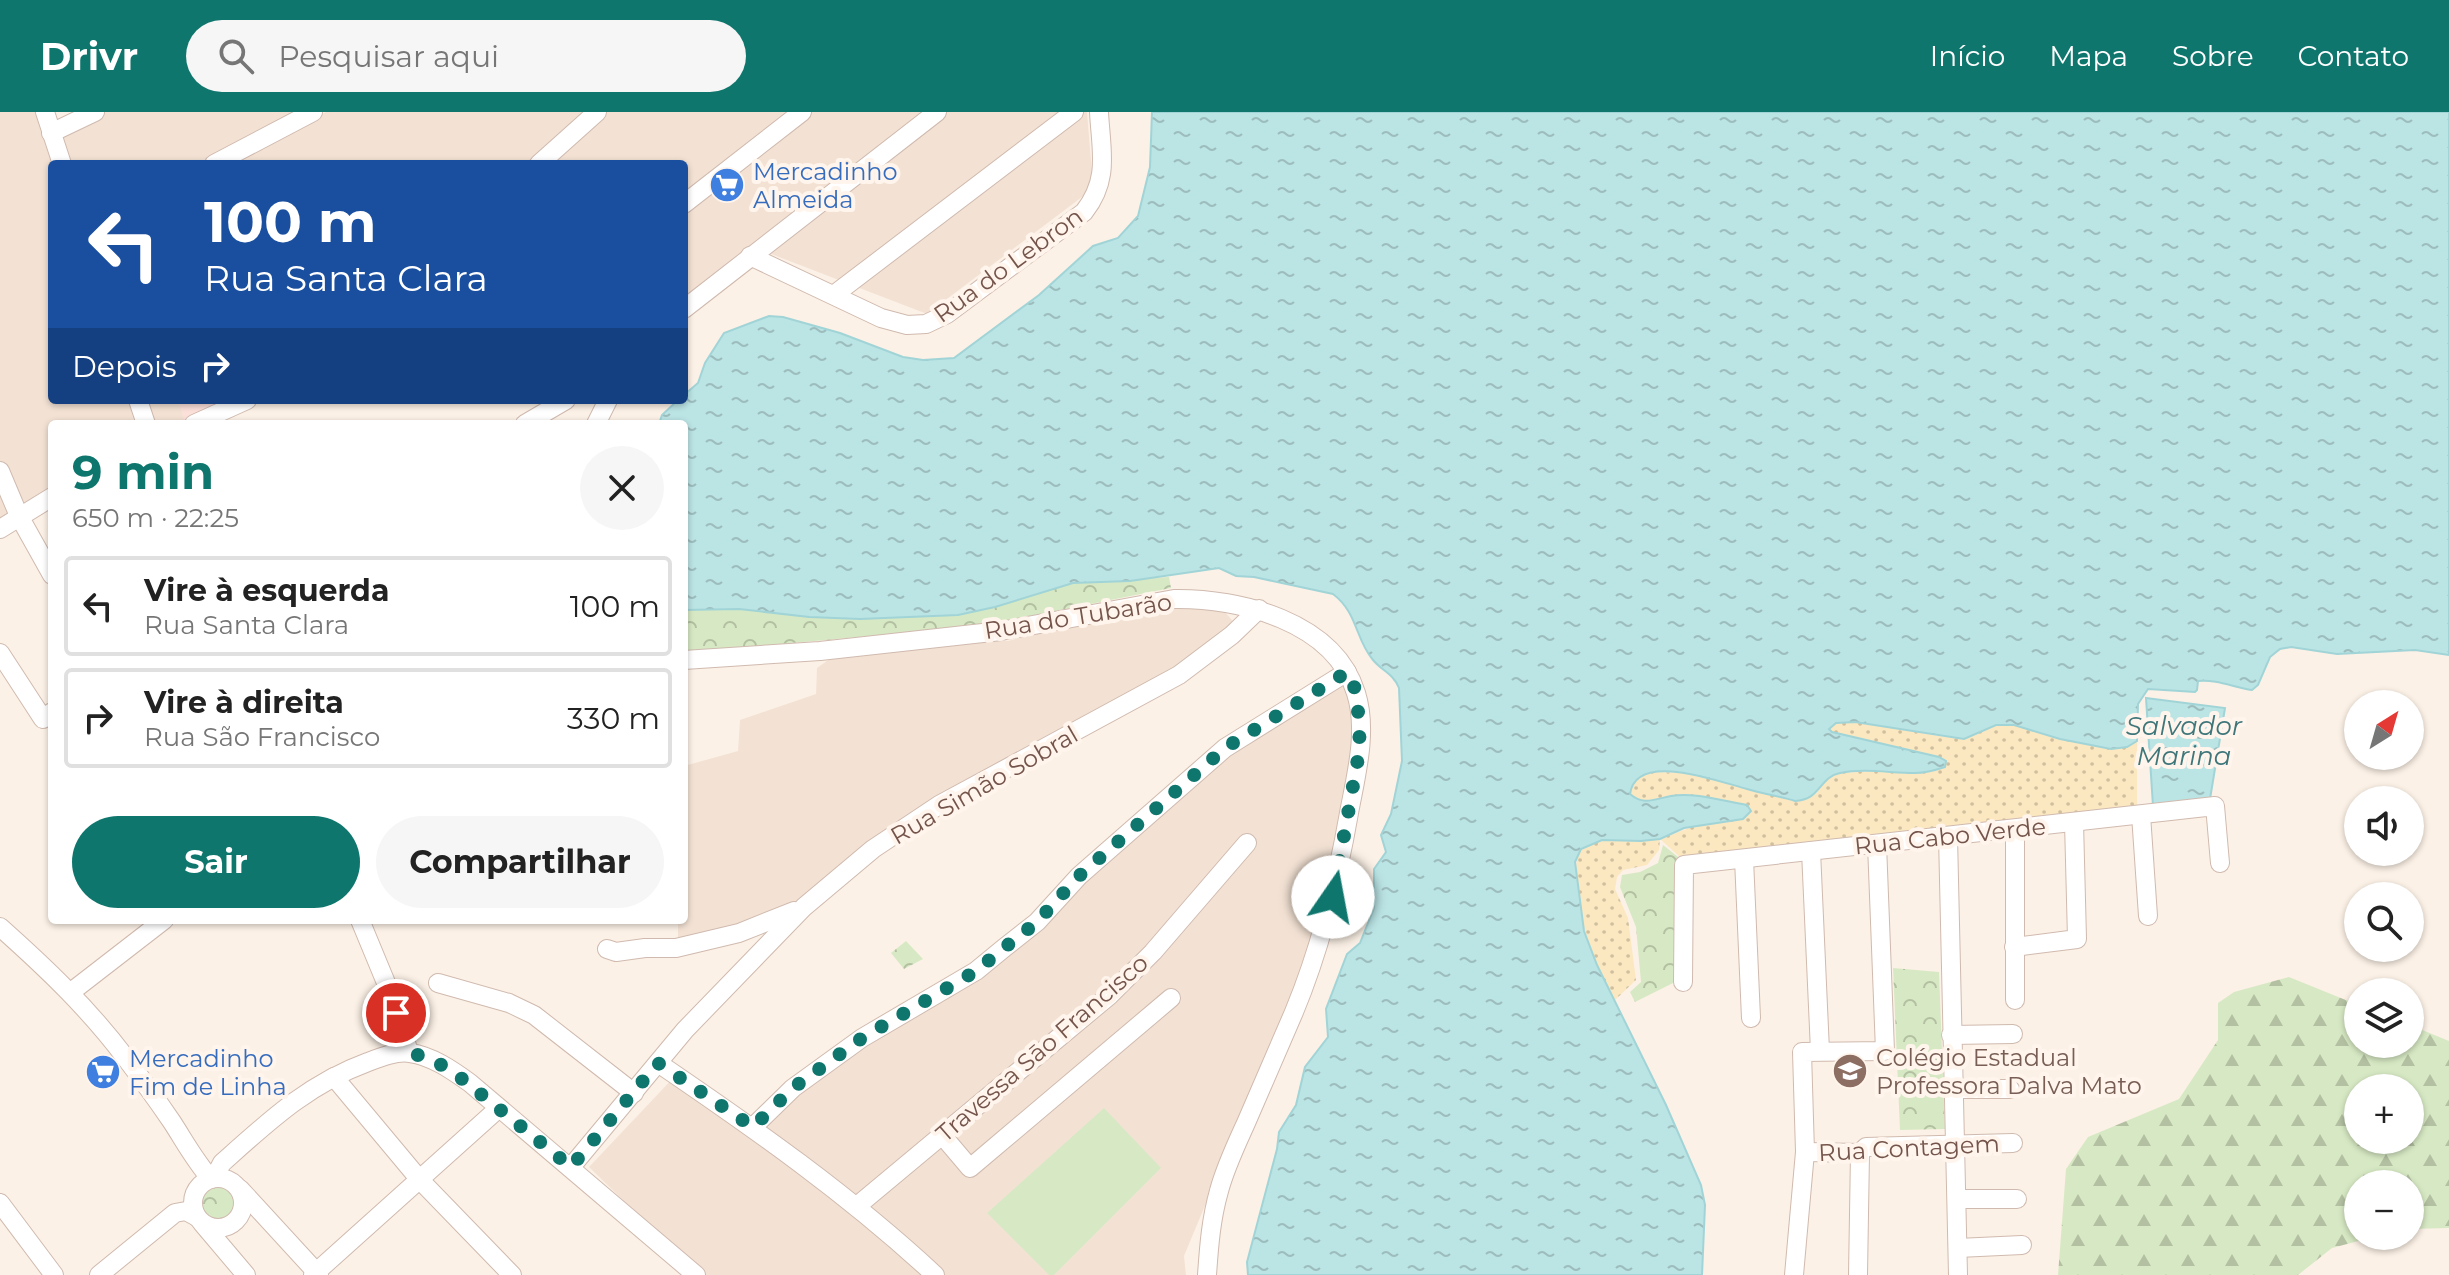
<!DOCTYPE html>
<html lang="pt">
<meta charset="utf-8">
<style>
:root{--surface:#fff;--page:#f6f6f6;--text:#222;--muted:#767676;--line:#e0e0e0;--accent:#0f766e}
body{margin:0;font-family:Montserrat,sans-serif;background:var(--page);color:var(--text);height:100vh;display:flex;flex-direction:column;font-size:30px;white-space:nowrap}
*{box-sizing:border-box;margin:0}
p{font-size:26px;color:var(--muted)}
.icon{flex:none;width:44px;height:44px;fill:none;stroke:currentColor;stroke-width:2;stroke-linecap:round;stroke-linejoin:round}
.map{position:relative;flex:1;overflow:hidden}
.drawer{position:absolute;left:48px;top:308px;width:640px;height:504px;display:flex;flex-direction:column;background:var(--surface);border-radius:8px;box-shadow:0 2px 6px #0004}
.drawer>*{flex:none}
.hud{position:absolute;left:48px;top:48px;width:640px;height:244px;border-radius:8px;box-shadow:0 2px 6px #0004;background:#1a4fa0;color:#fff;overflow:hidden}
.needle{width:52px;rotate:37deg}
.buttons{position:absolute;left:2344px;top:578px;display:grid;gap:16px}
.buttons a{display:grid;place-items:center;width:80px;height:80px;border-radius:50%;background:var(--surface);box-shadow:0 2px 6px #0004;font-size:40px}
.pin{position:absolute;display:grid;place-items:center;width:68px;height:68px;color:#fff;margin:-34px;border:4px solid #fff;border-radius:50%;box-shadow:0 2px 8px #0007}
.me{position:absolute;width:88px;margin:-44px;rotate:12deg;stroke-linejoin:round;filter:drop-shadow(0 0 6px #0008)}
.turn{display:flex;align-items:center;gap:28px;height:168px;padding:0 24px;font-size:36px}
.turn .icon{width:104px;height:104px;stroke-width:2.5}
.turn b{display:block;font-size:56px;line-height:68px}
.then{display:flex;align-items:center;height:76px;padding:0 24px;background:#0003;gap:16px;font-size:30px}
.round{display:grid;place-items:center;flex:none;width:84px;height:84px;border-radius:42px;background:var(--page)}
.head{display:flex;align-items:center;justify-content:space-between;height:136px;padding:0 24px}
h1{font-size:48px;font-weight:700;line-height:60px;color:var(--accent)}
.primary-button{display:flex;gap:16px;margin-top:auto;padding:16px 24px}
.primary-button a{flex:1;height:92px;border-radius:48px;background:var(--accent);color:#fff;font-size:32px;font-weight:700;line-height:92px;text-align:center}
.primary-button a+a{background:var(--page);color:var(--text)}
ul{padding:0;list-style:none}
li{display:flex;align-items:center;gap:24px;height:100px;margin:0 16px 12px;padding:0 8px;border:4px solid var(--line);border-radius:8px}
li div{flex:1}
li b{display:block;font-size:30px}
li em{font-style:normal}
header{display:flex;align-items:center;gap:48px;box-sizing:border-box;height:112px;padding:0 40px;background:var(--accent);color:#fff}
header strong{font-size:38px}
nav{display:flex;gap:44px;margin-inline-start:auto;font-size:28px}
.search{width:560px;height:72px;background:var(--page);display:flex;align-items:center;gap:20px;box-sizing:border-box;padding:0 28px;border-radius:44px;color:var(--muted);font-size:30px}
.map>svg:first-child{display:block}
</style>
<header>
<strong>Drivr</strong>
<div class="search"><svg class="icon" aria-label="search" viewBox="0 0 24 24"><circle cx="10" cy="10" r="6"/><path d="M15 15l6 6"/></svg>Pesquisar aqui</div>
<nav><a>Início</a><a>Mapa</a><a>Sobre</a><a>Contato</a></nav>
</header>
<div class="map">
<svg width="2449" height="1163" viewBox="0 0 2449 1163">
<defs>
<pattern id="forest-firs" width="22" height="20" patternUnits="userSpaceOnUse" patternTransform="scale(2)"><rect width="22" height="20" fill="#d7e9c4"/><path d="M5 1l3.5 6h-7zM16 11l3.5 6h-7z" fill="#b3c0a1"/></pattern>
<pattern id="sand-dots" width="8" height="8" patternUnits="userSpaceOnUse" patternTransform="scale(2)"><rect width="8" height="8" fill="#fbe8c1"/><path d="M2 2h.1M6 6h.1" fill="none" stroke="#d0bf9f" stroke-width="1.8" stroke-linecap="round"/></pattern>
<pattern id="park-crowns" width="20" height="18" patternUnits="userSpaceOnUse" patternTransform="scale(2)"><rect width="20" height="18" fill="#d7e9c4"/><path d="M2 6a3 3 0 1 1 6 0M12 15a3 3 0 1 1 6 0" fill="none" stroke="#b3c0a1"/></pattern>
<pattern id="water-ripples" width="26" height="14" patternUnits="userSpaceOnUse" patternTransform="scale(2)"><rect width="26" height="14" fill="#bbe4e5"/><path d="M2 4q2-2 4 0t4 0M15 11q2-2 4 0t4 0" fill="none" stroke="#9dbcbc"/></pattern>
</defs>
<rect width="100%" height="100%" fill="#fcf1e6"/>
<g fill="#f3e2d4">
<path d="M0 0H37L52 52V288H128L135 312H52V386L0 420Z"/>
<path d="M101 0H302L202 52H58L49 24Z"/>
<path d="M326 0H593L534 52H226Z"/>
<path d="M607 0H1087L1093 72 1086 82 927 202 753 135 684 189V52H554Z"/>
<path d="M134 288H240L189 312H141Z"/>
<path d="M1217 491 1238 515 1199 549 921 705 793 801 678 830V808H684V654L738 639 740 608 816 582 817 556 838 541 861 530 1008 529 1092 506 1133 499Z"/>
<path d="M1346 566 1357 634 1327 801 1184 1144 1186 1163H700L589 1055 676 963 759 1017 816 967 985 859 1194 667Z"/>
</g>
<path fill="#fce0da" d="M178 288H212L215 296 185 312Z"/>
<path fill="url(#forest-firs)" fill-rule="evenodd" d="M2289 865 2358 893V932H2410V913L2449 929V1116L2410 1117V1072H2358V1124H2377L2332 1136 2298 1163H2058L2066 1057 2088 1025 2179 987 2218 928V891L2234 880ZM2410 976V1028H2358V976Z"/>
<path fill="url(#sand-dots)" d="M1855 610 1946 625 1996 613H2014L2060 627 2111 637 2127 635 2137 629V693L1680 745 1660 727 1659 738 1647 753 1623 758 1617 765 1615 777 1628 806 1636 868 1614 889C1596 852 1562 776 1581 737 1605 722 1630 733 1657 727 1673 723 1689 715 1706 711L1671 684C1655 689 1644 693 1630 682L1631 671 1639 663 1654 660 1689 661 1795 689 1817 681 1825 669 1838 661 1882 659 1918 661 1945 656 1867 629 1832 620 1829 617 1835 611Z"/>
<g fill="url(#park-crowns)">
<path d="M1169 465 1171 476 1000 510 957 516 684 541V498L739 497 809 505 860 507 958 503 995 495 1073 471Z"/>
<path d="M1663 733 1682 748 1677 869 1635 890 1630 880 1641 870 1636 815 1620 775 1622 763 1640 760 1658 751Z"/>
<path d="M906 829 923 847 904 857 891 841Z"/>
<path d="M1893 856 1939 860 1945 1017 1900 1018Z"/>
<circle cx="219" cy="1091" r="18"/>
</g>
<path fill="#d7e9c4" d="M1104 996 1161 1056 1054 1163H1049L987 1101Z"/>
<g fill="url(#water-ripples)" stroke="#a1d4d7" stroke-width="2">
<path d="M1152 0H2449V543L2415 538 2337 542 2291 535 2280 537 2270 545 2258 573 2252 578C2233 575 2216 567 2198 569L2197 578 2195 580 2148 577 2138 592 2137 629 2127 635 2111 637 2060 627 2014 613H1996L1964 627 1855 610 1836 611 1829 617 1832 620 1939 645 1946 649 1945 655C1936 658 1925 661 1915 661 1890 661 1865 656 1840 661 1819 665 1821 688 1795 689 1779 684 1763 682 1747 677 1720 670 1636 638 1630 682 1644 694 1654 687 1671 684 1695 680 1723 689 1747 693L1751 699 1743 707 1684 716 1660 727 1641 729 1602 728 1581 737 1575 750 1584 819 1597 853 1666 993 1701 1073 1705 1093 1702 1163H1248L1247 1150 1277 1037 1279 1020 1296 993 1305 955 1328 925 1326 897 1347 842 1360 831 1374 796V757L1386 740 1381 723 1391 702 1402 649 1399 576C1393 561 1382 559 1373 548 1355 527 1358 501 1333 482L1254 465 1236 464 1219 456 1130 469 1073 471 995 495 958 503 860 507 809 505 739 497 684 498V312H659L662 303 678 288H684V283L698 271 705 251 724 221 769 204 783 205 840 221 903 245 923 248 954 246 1039 183 1093 134 1118 126 1138 104 1150 55Z"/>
<path d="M2146 586 2225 596 2210 687 2153 694Z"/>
</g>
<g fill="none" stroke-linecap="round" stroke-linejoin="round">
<g stroke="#d0baaf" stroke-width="20">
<g id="minor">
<path d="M45 0 62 52"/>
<path d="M51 21 95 0"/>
<path d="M214 52 313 0"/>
<path d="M539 52 597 0"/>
<path d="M684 92 802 0"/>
<path d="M750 144 881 206 907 213 926 212 947 202 1084 100C1110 67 1101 39 1099 0"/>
<path d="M835 182 1074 0"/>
<path d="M684 197 937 0"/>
<path d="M138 288 146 312"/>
<path d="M194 312 247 288"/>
<path d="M525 312 566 288"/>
<path d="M596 312 608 288"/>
<path d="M0 359 19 404 52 463"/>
<path d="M0 417 52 385"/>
<path d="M0 541 43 607 52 600"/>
<path d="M684 548 820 539 1001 519 1174 487C1239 486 1334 509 1356 581 1368 619 1356 663 1349 701 1337 770 1321 835 1294 900 1278 937 1262 974 1246 1011 1236 1033 1225 1056 1219 1079 1211 1107 1209 1134 1207 1163"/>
<path d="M2141 703 2148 804"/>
<path d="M1948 724 1958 1163"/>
<path d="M1811 739 1820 939"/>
<path d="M1744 747 1751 906"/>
<path d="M360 808 389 878 409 940"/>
<path d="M0 815C46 856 88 896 125 945 141 966 157 988 172 1010 185 1030 195 1049 211 1067"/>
<path d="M2014 835 2077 827 2074 710"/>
<path d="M607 837 616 840 645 836H676L739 821 794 799"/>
<path d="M1683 870 1684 753 2215 694 2220 751"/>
<path d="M438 871 509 891 534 903 634 981"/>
<path d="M71 880 164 808"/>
<path d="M2015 888V717"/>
<path d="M1951 923 2013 922"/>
<path d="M658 951C755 1017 849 1083 935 1163"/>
<path d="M334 965 420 1068 512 1163"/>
<path d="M1953 977H2010"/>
<path d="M753 1015 793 976 862 926 976 859 1004 836 1037 810 1079 764 1225 636 1347 560"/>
<path d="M942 1023 970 1056 1171 886"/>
<path d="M1805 1040 1860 1041 1866 1035 2013 1031"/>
<path d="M571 1055 685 918 804 795 873 737 939 693 1179 563 1232 523 1259 497"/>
<circle cx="218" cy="1091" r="25"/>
<path d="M214 1066 222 1051C269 1009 308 972 368 950 381 945 396 939 410 941 432 944 452 958 470 971L696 1163"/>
<path d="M240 1077 319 1163"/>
<path d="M1957 1087H2017"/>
<path d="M0 1091 54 1163"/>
<path d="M857 1094 1110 883 1153 840 1247 731"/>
<path d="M202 1111 246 1163"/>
<path d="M1958 1136 2022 1133"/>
<path d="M99 1163 175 1101 186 1099 197 1105"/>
<path d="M313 1163 499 996"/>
<path d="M1794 1163 1805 1040 1802 940 1885 939 1877 732"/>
<path d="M1858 1163 1860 1041"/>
</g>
</g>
<use href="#minor" stroke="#fff" stroke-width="18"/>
</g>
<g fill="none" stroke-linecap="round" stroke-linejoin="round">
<path stroke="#0f766e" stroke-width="14" stroke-dasharray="0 25.2" d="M396 901 409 940 430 947 451 958 571 1055 658 951 753 1015 793 976 862 926 976 859 1004 836 1037 810 1079 764 1225 636 1347 560 1357 581 1360 635 1333 785"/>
</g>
<defs>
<g id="supermarket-disc" transform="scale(1.8)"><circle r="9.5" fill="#3f7fe0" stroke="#fff5ec"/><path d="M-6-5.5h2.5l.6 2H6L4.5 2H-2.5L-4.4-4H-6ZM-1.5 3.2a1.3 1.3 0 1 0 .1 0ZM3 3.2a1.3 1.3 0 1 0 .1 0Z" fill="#fff"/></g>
<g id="school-disc" transform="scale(1.8)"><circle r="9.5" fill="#8d6e63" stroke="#fff5ec"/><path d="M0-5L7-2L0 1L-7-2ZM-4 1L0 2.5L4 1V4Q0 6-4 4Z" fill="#fff"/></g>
</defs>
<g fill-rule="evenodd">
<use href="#supermarket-disc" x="727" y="73"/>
<use href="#school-disc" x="1850" y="959"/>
<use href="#supermarket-disc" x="103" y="960"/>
</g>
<g text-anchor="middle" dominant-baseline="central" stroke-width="8" stroke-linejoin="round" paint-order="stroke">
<g font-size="24" fill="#366cbe" stroke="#fff5ec" text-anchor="start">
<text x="753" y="59">Mercadinho<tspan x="753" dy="28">Almeida</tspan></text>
<text x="129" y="946">Mercadinho<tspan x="129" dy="28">Fim de Linha</tspan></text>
</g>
<g font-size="24" fill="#75554b" stroke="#fff5ec">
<text transform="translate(1008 153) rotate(-36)">Rua do Lebron</text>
<text transform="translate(1078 504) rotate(-9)">Rua do Tubarão</text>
<text transform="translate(984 673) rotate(-30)">Rua Simão Sobral</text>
<text transform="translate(1950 724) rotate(-6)">Rua Cabo Verde</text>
<text transform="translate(1042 936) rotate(-41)">Travessa Sāo Francisco</text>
<text transform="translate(1909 1036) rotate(-3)">Rua Contagem</text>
</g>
<g font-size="24" fill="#785e54" stroke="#fff5ec" text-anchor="start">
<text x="1876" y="945">Colégio Estadual<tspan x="1876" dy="28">Professora Dalva Mato</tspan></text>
</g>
<g font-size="26" font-style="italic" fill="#3f767a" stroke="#fff5ec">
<text x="2184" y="614">Salvador<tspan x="2184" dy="30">Marina</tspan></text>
</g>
</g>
</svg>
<div class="buttons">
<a><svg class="needle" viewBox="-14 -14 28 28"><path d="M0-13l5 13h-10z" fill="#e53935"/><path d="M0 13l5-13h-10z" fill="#767676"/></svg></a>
<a><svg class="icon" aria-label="sound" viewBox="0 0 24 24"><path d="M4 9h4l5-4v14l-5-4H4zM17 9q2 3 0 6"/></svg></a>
<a><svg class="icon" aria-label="search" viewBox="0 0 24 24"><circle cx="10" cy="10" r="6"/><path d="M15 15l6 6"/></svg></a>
<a><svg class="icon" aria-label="layers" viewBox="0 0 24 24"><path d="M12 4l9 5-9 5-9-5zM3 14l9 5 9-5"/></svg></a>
<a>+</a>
<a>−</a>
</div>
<div class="pin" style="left:396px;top:901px;background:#d93025"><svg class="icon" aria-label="arrive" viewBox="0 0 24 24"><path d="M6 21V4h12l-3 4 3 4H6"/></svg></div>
<svg class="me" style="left:1333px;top:785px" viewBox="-20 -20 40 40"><circle r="19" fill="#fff"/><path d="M0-13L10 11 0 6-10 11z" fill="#0f766e"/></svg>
<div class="hud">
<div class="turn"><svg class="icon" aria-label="left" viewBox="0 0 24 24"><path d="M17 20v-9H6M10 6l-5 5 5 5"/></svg><div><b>100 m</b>Rua Santa Clara</div></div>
<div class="then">Depois<svg class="icon" aria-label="right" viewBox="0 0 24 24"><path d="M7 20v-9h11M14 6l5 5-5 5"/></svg></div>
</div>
<section class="drawer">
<div class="head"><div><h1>9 min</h1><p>650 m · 22:25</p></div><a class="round"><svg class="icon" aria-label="close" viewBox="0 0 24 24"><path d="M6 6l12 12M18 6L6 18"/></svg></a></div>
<ul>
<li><svg class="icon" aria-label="left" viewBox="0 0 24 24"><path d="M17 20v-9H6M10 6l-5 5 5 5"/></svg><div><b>Vire à esquerda</b><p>Rua Santa Clara</p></div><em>100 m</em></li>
<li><svg class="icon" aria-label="right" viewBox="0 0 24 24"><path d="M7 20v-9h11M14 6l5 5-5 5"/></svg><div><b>Vire à direita</b><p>Rua São Francisco</p></div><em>330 m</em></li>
</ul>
<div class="primary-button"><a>Sair</a><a>Compartilhar</a></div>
</section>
</div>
